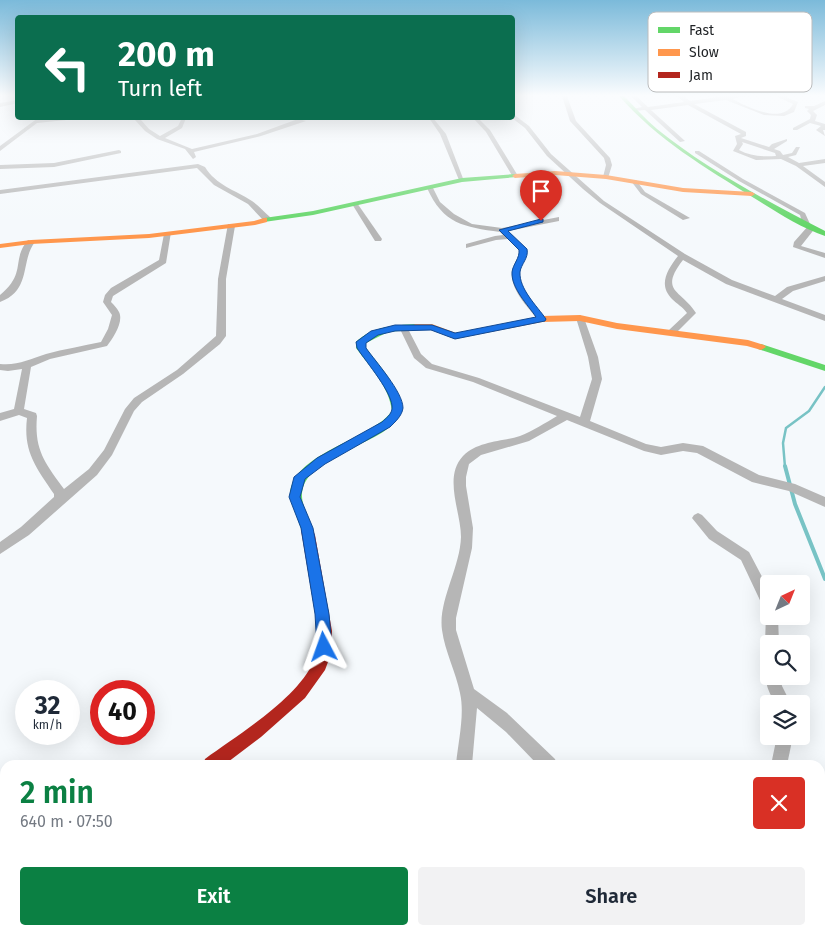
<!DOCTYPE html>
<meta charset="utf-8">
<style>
:root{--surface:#fff;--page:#f2f2f3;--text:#1f2937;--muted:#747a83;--accent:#0b8043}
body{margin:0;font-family:"Fira Sans",sans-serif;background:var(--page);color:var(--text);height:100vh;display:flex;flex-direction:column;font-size:19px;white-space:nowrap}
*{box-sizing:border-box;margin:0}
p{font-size:16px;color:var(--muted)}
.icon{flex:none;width:28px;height:28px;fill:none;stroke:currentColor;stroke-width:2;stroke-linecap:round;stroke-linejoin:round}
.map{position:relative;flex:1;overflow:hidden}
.drawer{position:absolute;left:0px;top:760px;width:825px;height:175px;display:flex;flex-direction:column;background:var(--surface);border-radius:15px 15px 0 0;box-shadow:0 5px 20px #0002}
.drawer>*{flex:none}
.guide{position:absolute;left:15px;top:15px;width:500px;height:105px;border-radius:5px;box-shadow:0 5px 20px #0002;background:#0b6e4f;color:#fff;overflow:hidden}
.needle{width:32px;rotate:43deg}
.buttons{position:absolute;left:760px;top:575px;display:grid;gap:10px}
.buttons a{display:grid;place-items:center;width:50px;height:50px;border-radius:5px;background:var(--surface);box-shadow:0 5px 20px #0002;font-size:25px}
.speed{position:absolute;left:15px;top:680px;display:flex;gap:10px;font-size:25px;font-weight:700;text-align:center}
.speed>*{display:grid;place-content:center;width:65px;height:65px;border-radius:50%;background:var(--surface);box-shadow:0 5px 20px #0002;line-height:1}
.speed small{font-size:12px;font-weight:400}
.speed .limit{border:8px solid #d22;background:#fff;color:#111}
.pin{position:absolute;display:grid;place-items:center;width:42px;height:42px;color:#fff;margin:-51px -21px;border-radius:50% 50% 50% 0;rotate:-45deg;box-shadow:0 0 5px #0007}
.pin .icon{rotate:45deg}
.me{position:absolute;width:55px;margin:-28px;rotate:356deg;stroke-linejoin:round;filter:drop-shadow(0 0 4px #0008)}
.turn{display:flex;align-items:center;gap:18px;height:105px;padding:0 20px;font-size:22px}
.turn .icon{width:65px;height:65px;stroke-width:2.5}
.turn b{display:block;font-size:35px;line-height:42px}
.round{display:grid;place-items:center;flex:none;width:52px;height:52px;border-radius:5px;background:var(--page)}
.summary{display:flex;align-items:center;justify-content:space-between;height:85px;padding:0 20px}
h1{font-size:30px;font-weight:600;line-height:38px;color:var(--accent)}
.cta{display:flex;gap:10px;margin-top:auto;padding:10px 20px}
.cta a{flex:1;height:58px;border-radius:5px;background:var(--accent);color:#fff;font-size:20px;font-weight:600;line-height:58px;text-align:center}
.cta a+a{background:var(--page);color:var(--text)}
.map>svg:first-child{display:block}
</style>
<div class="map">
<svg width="825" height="935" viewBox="0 0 825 935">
<rect width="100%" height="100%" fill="#f5f9fc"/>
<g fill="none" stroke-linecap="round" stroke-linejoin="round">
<path stroke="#78c3c5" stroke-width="2.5" d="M785 467 783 443 786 428 809 411 825 387"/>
<path stroke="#78c3c5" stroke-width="4" d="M785 466 795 504 825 579"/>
<g fill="#b6b6b6" fill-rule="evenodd">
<path d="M562 96H567L576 121 610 158 612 165 608 178 603 177 606 165 604 158 570 121Z"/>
<path d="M631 96H636L648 107 684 102 677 96H683L690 101 726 96H745L732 99C748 107 782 125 793 104L776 96H783L798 102 794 112 784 116 764 115 726 100 694 104 746 132V136L741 138 769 147 772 144 787 139V141L774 149 780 151 783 155 792 153 796 147H800L796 155 788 157 799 163 825 159V163L803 166 825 182V187L796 166 781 159 756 160 733 151 737 144 735 136 741 134 688 105 651 110 685 141 680 142 645 110 633 111V109L642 107ZM742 142 775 153 776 156C762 157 750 156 739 150L743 144Z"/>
<path d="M18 100V103L0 107V103Z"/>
<path d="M825 101V105L813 111 817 115 815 121 825 124V130H823L825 136 816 130 821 126 810 123 797 130H793V128L810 119 811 115 807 111 809 109 805 108V106H814Z"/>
<path d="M512 113 529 126 551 154 604 201 685 254 732 280 775 296 787 287 825 276V281L793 291 782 299 825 315V321L726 284 683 260C658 292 682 290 696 313L675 334H669V330L687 313C683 307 677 304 672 299 658 285 667 270 678 256L600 203 583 189 547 156 525 128 512 118Z"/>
<path d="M38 118H43L42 120 86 118 37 123 0 151V146Z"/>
<path d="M137 118H141V120L149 129 160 136 178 126 182 118H186L182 128 165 138 192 149 257 134 298 119 306 121 261 136 194 152 196 157 193 159 185 149 157 139 145 131 135 120Z"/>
<path d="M429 118H433L446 134 464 181 459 180 440 134Z"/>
<path d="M473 118H478L490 130 518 176 517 177H513L486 132Z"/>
<path d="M119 150 121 151V153L54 167 0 169V165L54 163Z"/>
<path d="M695 151H699L743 179 805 213 810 224 803 226 800 215 739 181 695 153Z"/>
<path d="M198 164 205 167C216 185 235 190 252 201 259 206 264 212 270 217V221H264L248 204 214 185 197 168 0 194V190Z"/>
<path d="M632 180H636L645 192 690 218 683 220 641 194 631 181Z"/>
<path d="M430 186 433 188 440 202 454 214 472 224 502 228 559 217V221L508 231 527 249C527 258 521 263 520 271 518 289 537 306 546 319L545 321H539C529 308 510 290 512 272 513 264 519 258 519 250L508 239 496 240 466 248V244L495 236 503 235 500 232C464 227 443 224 427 188Z"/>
<path d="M353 203H357L382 239 381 241H375L352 204Z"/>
<path d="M228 224 235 226 226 279V336L220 344 183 374 142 402 134 411 112 455 97 475 29 535 0 554V542L21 527 54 497V494C36 467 23 452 27 418L19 415 0 421V413L14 409 22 369 8 371 0 370V364C17 366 30 359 46 354 64 349 83 346 101 342L108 329 112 315 103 302 105 295 111 288 159 260 164 234 171 232 166 263 113 296 111 302C114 305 117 308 119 312 124 322 113 338 107 346L50 359 31 367 24 409 36 413 37 416C34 450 45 463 64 489L89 469 104 450 125 409 134 398 177 370 216 336 218 279Z"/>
<path d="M809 225 816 227 801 246 825 253V258L793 247 794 242Z"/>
<path d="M28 240 35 242C20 261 32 290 0 302V295C27 273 11 260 28 240Z"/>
<path d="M580 315 584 318 598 357 602 379 590 421 646 444 661 447 683 443 703 446 759 475 795 484 825 497V507L789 491 752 482 697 453 683 451 661 455 644 451 567 420 529 441 481 455 469 464 466 477V486L473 528 472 548 456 618V630L474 689 507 713 555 759 557 765H538L506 732 477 708 472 765H456C458 742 465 715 460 693 456 672 445 652 442 630 438 601 460 568 461 537 461 512 443 477 463 456 478 441 501 442 520 436 533 431 545 423 557 416L473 382 426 368 414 358 399 327 400 325H406L421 354 432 364 479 378 580 417 592 379 588 357 576 318Z"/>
<path d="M698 513 702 515 717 531 749 552 769 590V616H778L779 644H769V649H767L765 644 766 613 741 560 709 539 692 518 694 515Z"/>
<path d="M769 670V676H780L782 686 791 704H776C770 694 762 681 769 670Z"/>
<path d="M777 736H793L787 765H771Z"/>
<path d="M820 860 825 862V880L820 878Z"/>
<path d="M0 864 5 866V884L0 882Z"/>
<path d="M5 929V930H27L25 935H3Z"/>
<path d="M106 930H130L132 935H108Z"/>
<path d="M413 930H431L429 935H411Z"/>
<path d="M575 930H593L592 935H574Z"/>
<path d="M657 930H678L680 935H659Z"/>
</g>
<g fill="#63d668" fill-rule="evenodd">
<path d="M619 96H624C635 107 645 119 657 129 706 169 769 202 825 231V236C801 228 775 211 754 198 704 167 658 140 619 96Z"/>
<path d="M515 174 517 175V177L462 182 313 215 264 222 260 220 264 218 313 211 462 178Z"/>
<path d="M415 324 419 327 418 329 388 332 366 343V348C380 367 399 386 402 411 396 421 389 429 378 435 356 448 304 464 302 493 301 506 310 519 313 530L311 534 307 535 303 534 290 498C288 453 369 442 392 411 389 386 370 367 356 348V342C371 327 395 325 415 324Z"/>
<path d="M761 344 825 365V371L758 349 756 347Z"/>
</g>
<g fill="#ff974d" fill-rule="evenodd">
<path d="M555 171 606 175 683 188 752 192 755 194 752 196 683 192 606 179 555 175 515 178 512 176 515 174Z"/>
<path d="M264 218H267V222L255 225 149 238 31 244 0 248V244L31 240 149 234 254 221Z"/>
<path d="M580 315 617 323 748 340 764 345 766 347 761 350 747 346 617 329 580 321 542 322 455 339 431 330H415L411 327 415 324H432L456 333 542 316Z"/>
</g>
<path fill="#b3261e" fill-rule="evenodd" d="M307 525 311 526 315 535 332 631 331 654 325 670 305 698 261 737 224 765H203L205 759C239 734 296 700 314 661 319 652 318 641 318 631L301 530 303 526Z"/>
</g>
<linearGradient id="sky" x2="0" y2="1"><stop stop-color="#7bbada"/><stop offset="0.42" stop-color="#fafcfe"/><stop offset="1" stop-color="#fafcfe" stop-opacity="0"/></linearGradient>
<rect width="825" height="227" fill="url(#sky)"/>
<path fill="#1a73e8" stroke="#114b97" d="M541 219H543V222L508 231 527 249C529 258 521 264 520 272 519 289 537 306 546 319L545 321 455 339 431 330 395 331 378 335 366 343V348C376 362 403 392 403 408 402 416 395 422 390 427L325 464 305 479 300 497 313 528 329 614 332 647 329 652 324 654 319 652 317 647 315 614 301 528 289 497 294 477 317 458 382 422C386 418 391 415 392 409 394 394 366 362 357 348L356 342 371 331 395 325H432L455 333 536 317C528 305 511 288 512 272 513 264 520 258 519 250L499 230Z"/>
<rect x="648" y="12" width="164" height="80" rx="8" fill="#fff" stroke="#bcbdbe" stroke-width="1"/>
<rect x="658" y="27" width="22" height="6" fill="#63d668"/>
<rect x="658" y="49" width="22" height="7" fill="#ff974d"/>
<rect x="658" y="72" width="22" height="6" fill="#b3261e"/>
<g font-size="14" fill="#1f2225">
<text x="689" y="35">Fast</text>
<text x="689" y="57">Slow</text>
<text x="689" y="80">Jam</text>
</g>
</svg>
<div class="buttons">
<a><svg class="needle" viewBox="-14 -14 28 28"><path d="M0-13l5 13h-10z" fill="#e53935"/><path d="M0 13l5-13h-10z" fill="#747a83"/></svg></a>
<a><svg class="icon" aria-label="search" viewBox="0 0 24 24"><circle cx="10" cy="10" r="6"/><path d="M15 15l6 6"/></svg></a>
<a><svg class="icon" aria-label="layers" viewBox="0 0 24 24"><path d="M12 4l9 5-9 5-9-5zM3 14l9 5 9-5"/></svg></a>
</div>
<div class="speed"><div>32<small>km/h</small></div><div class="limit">40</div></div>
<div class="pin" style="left:541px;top:221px;background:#d93025"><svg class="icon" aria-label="arrive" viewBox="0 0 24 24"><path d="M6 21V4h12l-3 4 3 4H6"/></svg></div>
<svg class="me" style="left:324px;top:647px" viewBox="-20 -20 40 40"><path d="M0-17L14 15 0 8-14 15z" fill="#1a73e8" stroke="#fff" stroke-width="4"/></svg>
<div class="guide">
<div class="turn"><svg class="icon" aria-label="left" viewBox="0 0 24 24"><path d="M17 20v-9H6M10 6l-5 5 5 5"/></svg><div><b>200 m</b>Turn left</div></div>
</div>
<section class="drawer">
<div class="summary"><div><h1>2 min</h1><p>640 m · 07:50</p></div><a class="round" style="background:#d93025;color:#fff"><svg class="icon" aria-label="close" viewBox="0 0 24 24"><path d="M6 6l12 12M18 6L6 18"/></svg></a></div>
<div class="cta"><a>Exit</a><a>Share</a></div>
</section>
</div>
